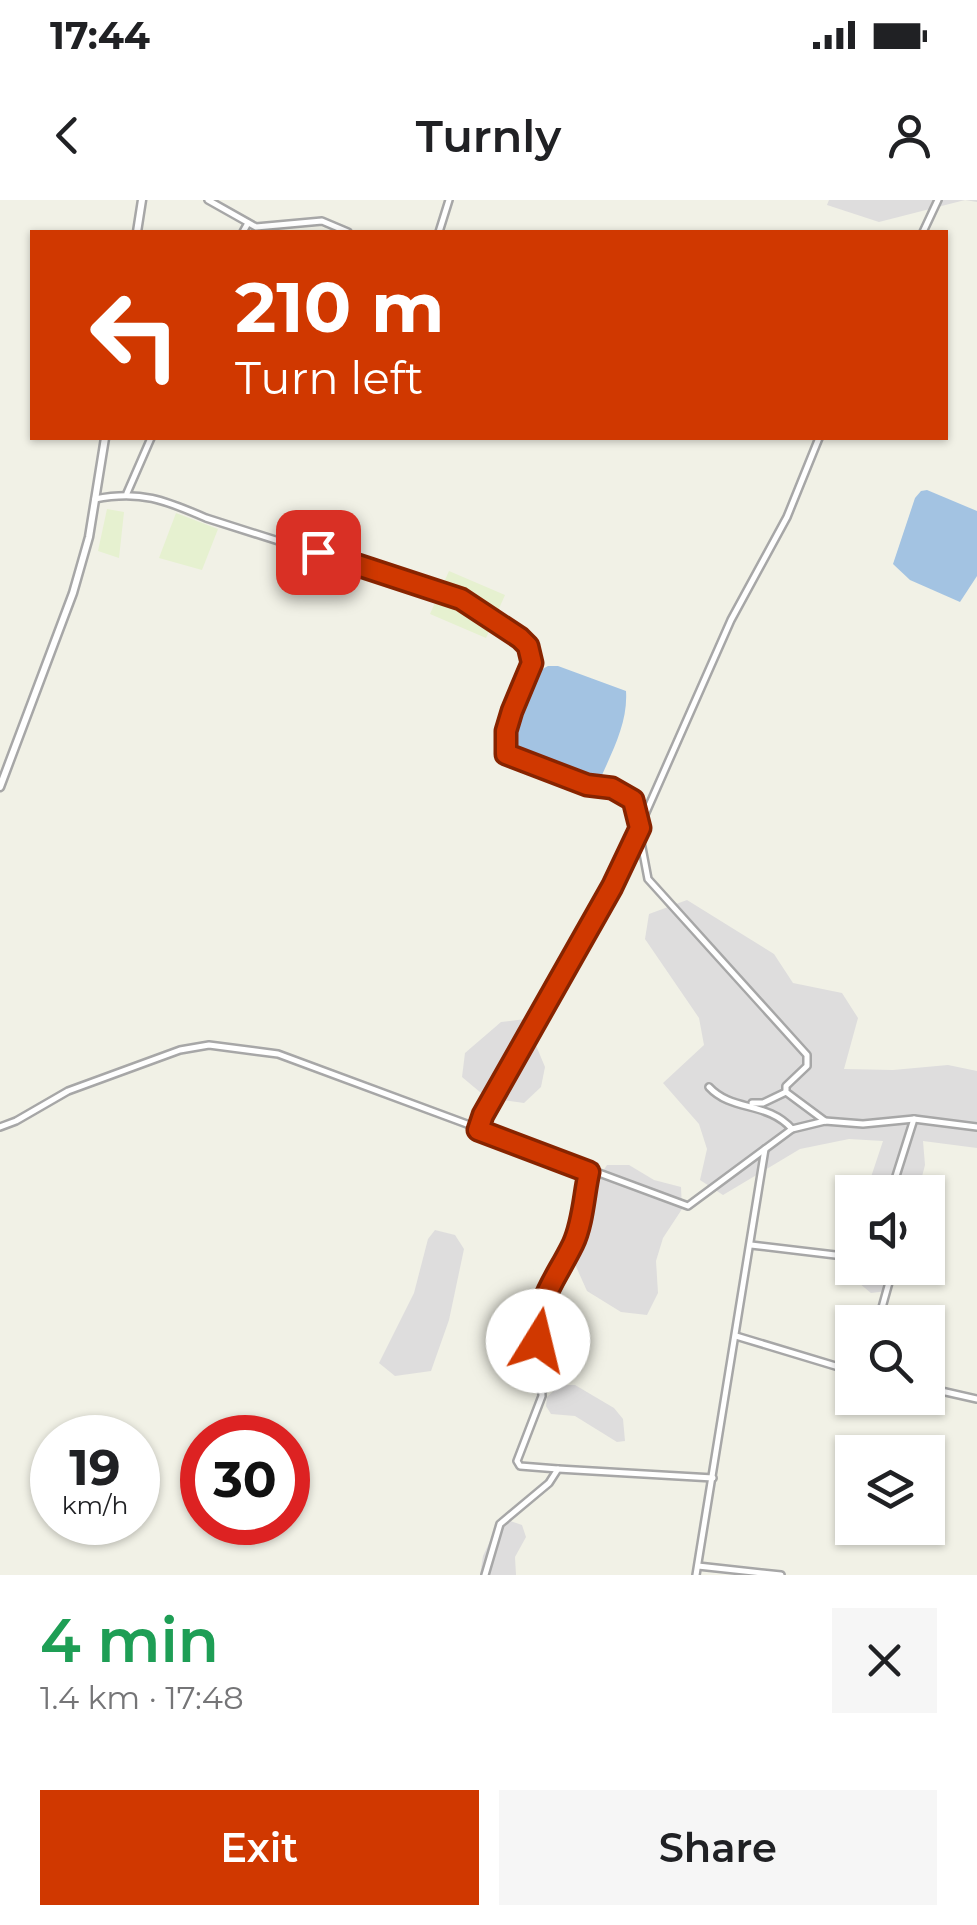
<!DOCTYPE html>
<meta charset="utf-8">
<style>
:root{--surface:#fff;--page:#f6f6f6;--text:#202124;--muted:#757577;--accent:#d03800}
body{margin:0;font-family:Montserrat,sans-serif;background:var(--page);color:var(--text);height:100vh;display:flex;flex-direction:column;font-size:38px;white-space:nowrap}
*{box-sizing:border-box;margin:0}
p{font-size:32px;color:var(--muted)}
.icon{flex:none;width:55px;height:55px;fill:none;stroke:currentColor;stroke-width:2;stroke-linecap:round;stroke-linejoin:round}
.map{position:relative;height:1375px;overflow:hidden}
.panel{display:flex;flex-direction:column;background:var(--surface);flex:1}
.panel>*{flex:none}
.guide{position:absolute;left:30px;top:30px;width:918px;height:210px;border-radius:0px;box-shadow:0 2px 8px #0004;background:#d03800;color:#fff;overflow:hidden}
.controls{position:absolute;left:835px;top:975px;display:grid;gap:20px}
.controls a{display:grid;place-items:center;width:110px;height:110px;border-radius:0px;background:var(--surface);box-shadow:0 2px 8px #0004;font-size:50px}
.speed{position:absolute;left:30px;top:1215px;display:flex;gap:20px;font-size:50px;font-weight:700;text-align:center}
.speed>*{display:grid;place-content:center;width:130px;height:130px;border-radius:50%;background:var(--surface);box-shadow:0 2px 8px #0004;line-height:1}
.speed small{font-size:25px;font-weight:400}
.speed .limit{border:15px solid #d22;background:#fff;color:#111}
.pin{position:absolute;display:grid;place-items:center;width:85px;height:85px;color:#fff;margin:-42px;border-radius:20px;box-shadow:0 5px 15px #0006}
.me{position:absolute;width:110px;margin:-55px;rotate:9deg;stroke-linejoin:round;filter:drop-shadow(0 0 8px #0008)}
.turn{display:flex;align-items:center;gap:35px;height:210px;padding:0 40px;font-size:45px}
.turn .icon{width:130px;height:130px;stroke-width:2.5}
.turn b{display:block;font-size:70px;line-height:85px}
.round{display:grid;place-items:center;flex:none;width:105px;height:105px;border-radius:0px;background:var(--page)}
.overview{display:flex;align-items:center;justify-content:space-between;height:170px;padding:0 40px}
h1{font-size:60px;font-weight:600;line-height:75px;color:#1e9e55}
.action{display:flex;gap:20px;margin-top:auto;padding:20px 40px}
.action a{flex:1;height:115px;border-radius:0px;background:var(--accent);color:#fff;font-size:40px;font-weight:600;line-height:115px;text-align:center}
.action a+a{background:var(--page);color:var(--text)}
.status{display:flex;justify-content:space-between;align-items:center;height:70px;padding:0 50px;background:var(--surface);direction:ltr}
.status svg{height:28px;fill:currentColor}
header{display:flex;justify-content:space-between;align-items:center;height:130px;padding:0 40px;background:var(--surface);font-size:45px;font-weight:600}
.map>svg:first-child{display:block}
</style>
<div class="status"><b>17:44</b><svg viewBox="0 0 49 12"><path d="M0 12V9h3v3zM5 12V6h3v6zM10 12V3h3v9zM15 12V0h3v12zM26 1h20v11H26zM47 4h2v5h-2z"/></svg></div>
<header><svg class="icon" aria-label="back" viewBox="0 0 24 24"><path d="M15 5l-7 7 7 7"/></svg>Turnly<svg class="icon" aria-label="person" viewBox="0 0 24 24"><circle cx="12" cy="8" r="4"/><path d="M4 21q1-7 8-7t8 7"/></svg></header>
<div class="map">
<svg width="977" height="1375" viewBox="0 0 977 1375">
<rect width="100%" height="100%" fill="#f1f1e6"/>
<g fill="#dedddd">
<path d="M829 0H977V2L965 0 879 22 827 5Z"/>
<path d="M687 700 774 754 793 783 842 793 858 818 844 869 893 870 948 865 977 871V948L923 941 925 965 918 992H866L883 941 849 939 800 949 723 995 700 980 707 949 699 924 663 883 704 845 699 818 645 739 649 714Z"/>
<path d="M525 819 545 867 541 887 524 903 487 898 462 877 465 853 501 822Z"/>
<path d="M607 965H629L654 980 681 987 682 1009 663 1038 656 1061 658 1093 647 1115 621 1112 587 1091 574 1062 586 997Z"/>
<path d="M852 1028V1068H908L887 1091 871 1093 853 1078 849 1039Z"/>
<path d="M435 1030 455 1035 464 1049 449 1120 431 1171 395 1176 379 1163 414 1093 428 1039Z"/>
<path d="M560 1185H575L614 1208 623 1219 625 1241 617 1242 575 1216 551 1214 546 1206 547 1197Z"/>
<path d="M501 1318 522 1325 526 1337 515 1357 516 1375H480L483 1356Z"/>
</g>
<g fill="#e6f1d0">
<path d="M107 309 124 312 119 358 98 351Z"/>
<path d="M176 313 218 329 202 370 159 358Z"/>
<path d="M449 371 505 395 486 438 430 414Z"/>
</g>
<g fill="#a3c3e2">
<path d="M927 290 977 311V376L960 402 910 380 893 364 915 298 921 291Z"/>
<path d="M548 466H558L626 491C628 521 614 548 602 575 581 584 527 564 510 550 507 528 527 475 548 466Z"/>
</g>
<g fill="none" stroke-linecap="round" stroke-linejoin="round">
<g stroke="#a7a7a7" stroke-width="10">
<g id="minor">
<path d="M208 0 256 27 322 21 348 32"/>
<path d="M243 32 248 23"/>
<path d="M439 32 449 0"/>
<path d="M923 32 938 0"/>
<path d="M127 293 151 238"/>
<path d="M95 299C140 290 165 300 206 318L461 399 520 439 528 445 532 463 511 511 506 531 507 554 587 585 612 587 633 600 648 679 807 855V866L786 886V892L825 921"/>
<path d="M709 887C732 912 767 901 792 929"/>
<path d="M752 903H763L786 892"/>
<path d="M0 927 16 921 68 891 180 850 209 845 278 854 688 1006 792 929 825 921 863 924 914 919 977 927"/>
<path d="M478 930 613 687 731 420 787 317 819 238"/>
<path d="M891 992 914 919"/>
<path d="M751 1045 852 1057"/>
<path d="M878 1122 893 1068"/>
<path d="M736 1136 852 1171"/>
<path d="M928 1188 977 1199"/>
<path d="M558 1269 713 1278"/>
<path d="M698 1366 781 1375"/>
<path d="M485 1375 500 1324 549 1283 558 1269 520 1266 517 1261 542 1196 537 1115 552 1078 572 1045 589 973"/>
<path d="M696 1375 765 949"/>
</g>
</g>
<g stroke="#a7a7a7" stroke-width="11">
<g id="tertiary">
<path d="M137 32 142 0"/>
<path d="M0 587 73 393 89 337 105 238"/>
</g>
</g>
<use href="#minor" stroke="#fff" stroke-width="5"/>
<use href="#tertiary" stroke="#fff" stroke-width="6"/>
</g>
<g fill="none" stroke-linecap="round" stroke-linejoin="round">
<g stroke="#872400" stroke-width="25">
<path id="route" d="M318 352 461 399 520 438 528 446 532 463 512 511 506 531V554L587 585 612 588 633 600 640 628 612 687 483 915 478 930 589 972C584 994 583 1023 573 1044 555 1081 537 1097 538 1141"/>
</g>
<use href="#route" stroke="#d03800" stroke-width="18"/>
</g>
</svg>
<div class="controls">
<a><svg class="icon" aria-label="sound" viewBox="0 0 24 24"><path d="M4 9h4l5-4v14l-5-4H4zM17 9q2 3 0 6"/></svg></a>
<a><svg class="icon" aria-label="search" viewBox="0 0 24 24"><circle cx="10" cy="10" r="6"/><path d="M15 15l6 6"/></svg></a>
<a><svg class="icon" aria-label="layers" viewBox="0 0 24 24"><path d="M12 4l9 5-9 5-9-5zM3 14l9 5 9-5"/></svg></a>
</div>
<div class="speed"><div>19<small>km/h</small></div><div class="limit">30</div></div>
<div class="pin" style="left:318px;top:352px;background:#d93025"><svg class="icon" aria-label="arrive" viewBox="0 0 24 24"><path d="M6 21V4h12l-3 4 3 4H6"/></svg></div>
<svg class="me" style="left:538px;top:1141px" viewBox="-20 -20 40 40"><circle r="19" fill="#fff"/><path d="M0-13L10 11 0 6-10 11z" fill="#d03800"/></svg>
<div class="guide">
<div class="turn"><svg class="icon" aria-label="left" viewBox="0 0 24 24"><path d="M17 20v-9H6M10 6l-5 5 5 5"/></svg><div><b>210 m</b>Turn left</div></div>
</div>
</div>
<section class="panel">
<div class="overview"><div><h1>4 min</h1><p>1.4 km · 17:48</p></div><a class="round"><svg class="icon" aria-label="close" viewBox="0 0 24 24"><path d="M6 6l12 12M18 6L6 18"/></svg></a></div>
<div class="action"><a>Exit</a><a>Share</a></div>
</section>
